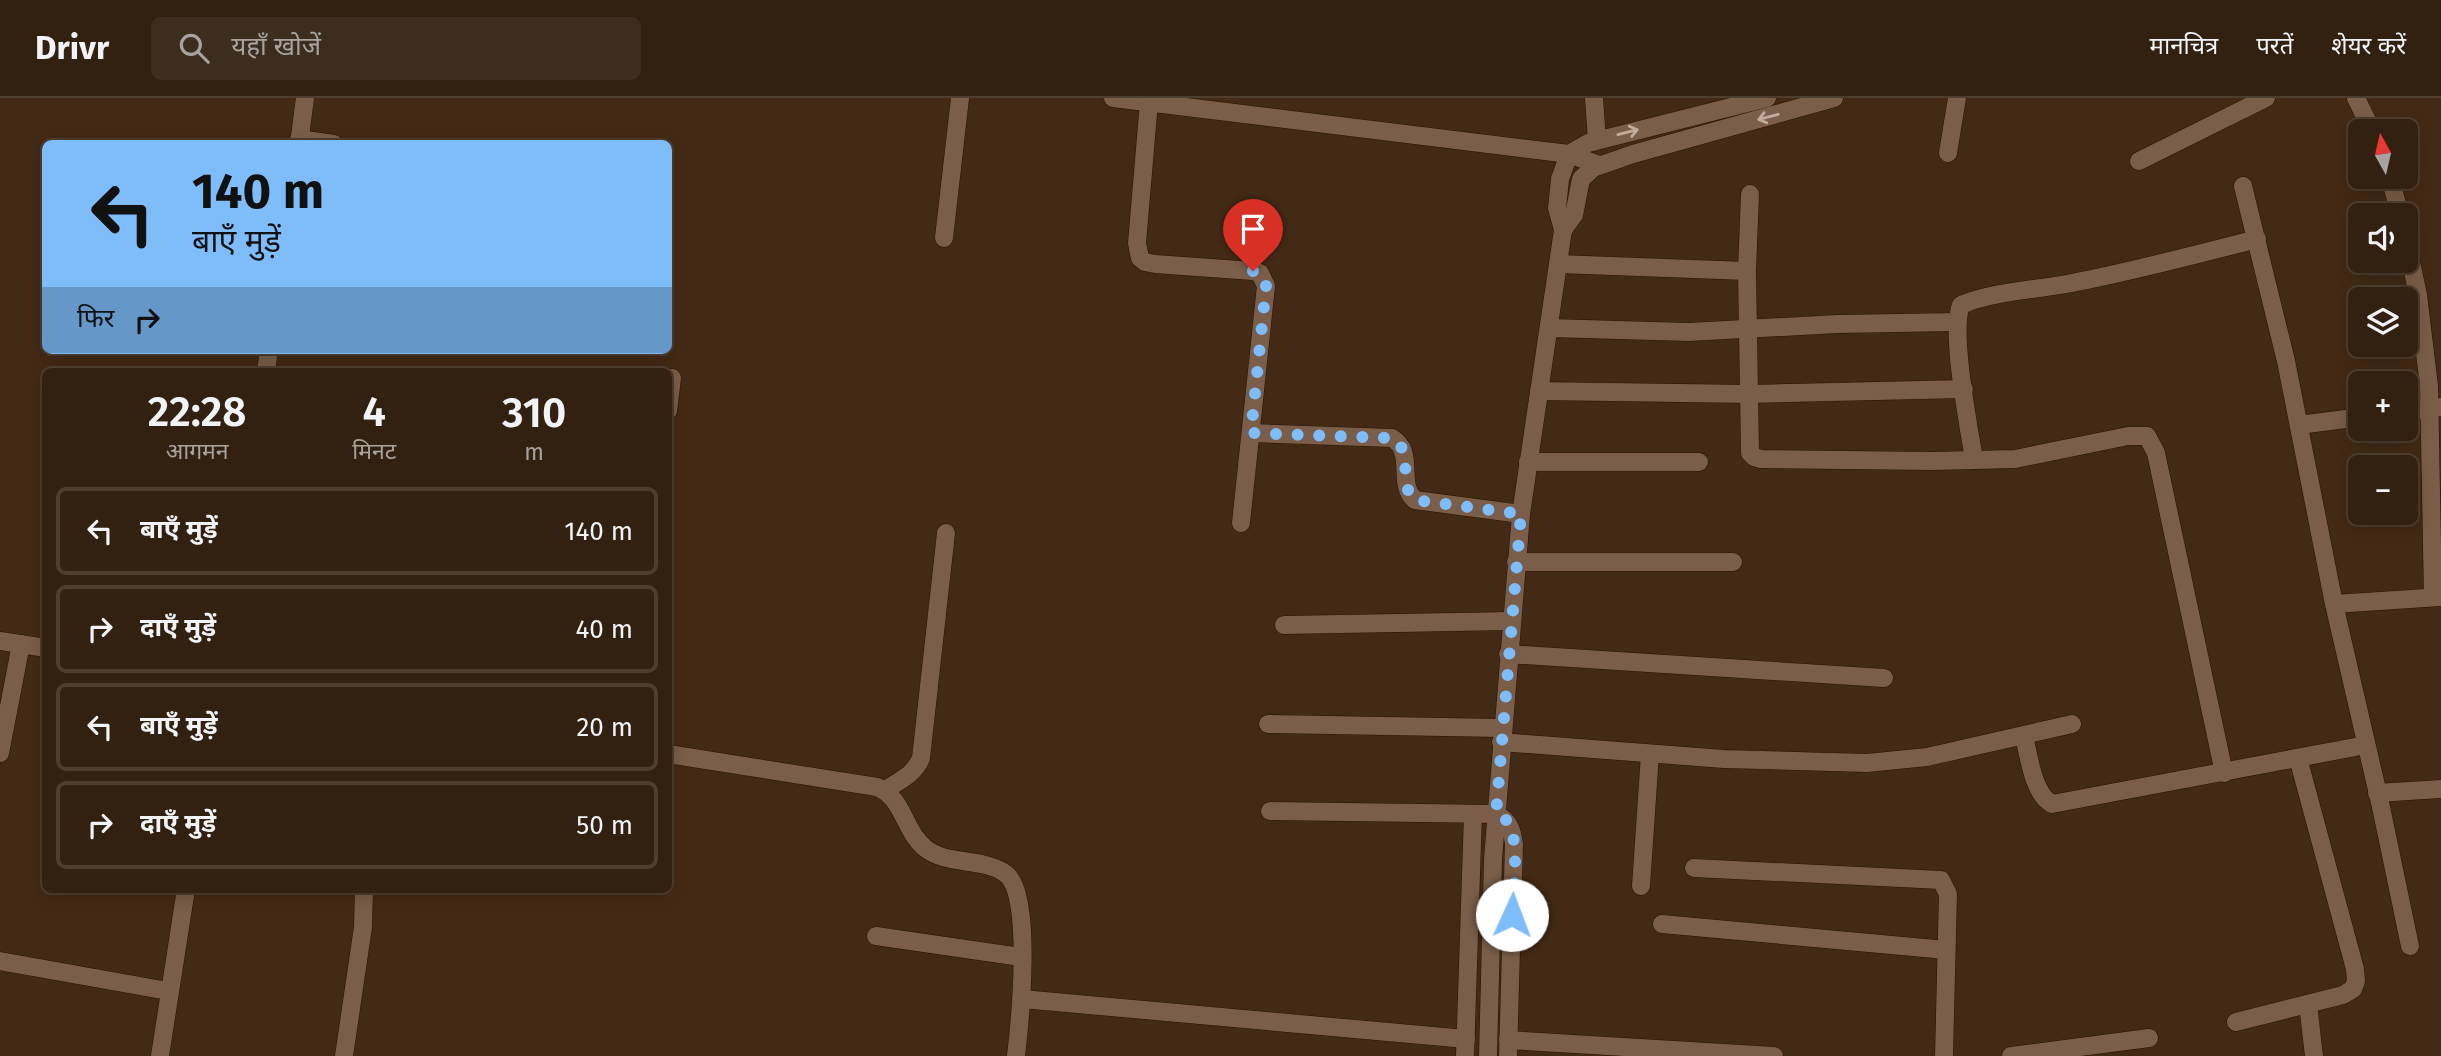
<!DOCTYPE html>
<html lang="hi">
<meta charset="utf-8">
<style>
:root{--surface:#322010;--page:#3d2d1e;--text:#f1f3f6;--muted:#a8a39f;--line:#4d3e30}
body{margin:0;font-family:"Fira Sans","Noto Sans Devanagari",sans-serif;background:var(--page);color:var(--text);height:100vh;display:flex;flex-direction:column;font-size:26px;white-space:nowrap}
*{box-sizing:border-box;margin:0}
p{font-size:23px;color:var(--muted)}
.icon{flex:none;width:38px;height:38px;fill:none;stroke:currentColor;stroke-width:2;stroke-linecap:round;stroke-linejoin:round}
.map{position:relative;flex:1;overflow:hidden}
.panel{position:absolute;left:42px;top:270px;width:630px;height:525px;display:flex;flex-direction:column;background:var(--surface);border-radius:10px;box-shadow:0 4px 18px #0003,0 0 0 2px var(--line)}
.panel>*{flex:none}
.guide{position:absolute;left:42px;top:42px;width:630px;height:214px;border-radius:10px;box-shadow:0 4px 18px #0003,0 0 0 2px var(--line);background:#7fbdfa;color:#111;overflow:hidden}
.needle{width:46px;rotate:352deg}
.buttons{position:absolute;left:2348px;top:21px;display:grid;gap:14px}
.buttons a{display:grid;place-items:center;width:70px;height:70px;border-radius:10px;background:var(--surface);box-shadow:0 4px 18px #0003,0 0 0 2px var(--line);font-size:35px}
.pin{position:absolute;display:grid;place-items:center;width:60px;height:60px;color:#fff;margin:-72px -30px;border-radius:50% 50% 50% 0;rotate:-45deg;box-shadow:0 0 7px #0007}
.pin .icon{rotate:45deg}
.me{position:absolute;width:77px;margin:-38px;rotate:2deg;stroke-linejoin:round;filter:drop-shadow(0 0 5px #0008)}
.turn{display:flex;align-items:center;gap:24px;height:147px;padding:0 35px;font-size:32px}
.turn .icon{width:91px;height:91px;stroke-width:2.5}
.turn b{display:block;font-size:49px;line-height:60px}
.then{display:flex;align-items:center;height:66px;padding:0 35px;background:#0003;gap:14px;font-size:26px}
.eta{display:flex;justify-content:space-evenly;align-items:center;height:119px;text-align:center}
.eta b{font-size:42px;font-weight:600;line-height:49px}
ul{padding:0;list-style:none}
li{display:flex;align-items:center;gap:21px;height:88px;margin:0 14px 10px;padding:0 21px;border:4px solid var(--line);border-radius:10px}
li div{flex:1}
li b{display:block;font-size:26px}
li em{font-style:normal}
header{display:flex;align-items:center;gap:42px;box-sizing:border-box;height:98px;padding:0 35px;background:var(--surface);border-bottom:2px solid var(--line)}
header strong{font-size:33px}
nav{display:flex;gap:38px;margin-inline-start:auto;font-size:24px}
.search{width:490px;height:63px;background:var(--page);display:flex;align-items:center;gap:18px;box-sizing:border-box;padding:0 24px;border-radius:10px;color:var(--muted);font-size:26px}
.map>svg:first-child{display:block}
</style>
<header>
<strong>Drivr</strong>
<div class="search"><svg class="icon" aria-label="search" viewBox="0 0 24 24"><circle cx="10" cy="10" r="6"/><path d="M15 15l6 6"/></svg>यहाँ खोजें</div>
<nav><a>मानचित्र</a><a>परतें</a><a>शेयर करें</a></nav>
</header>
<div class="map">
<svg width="2441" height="958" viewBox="0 0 2441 958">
<rect width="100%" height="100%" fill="#432a16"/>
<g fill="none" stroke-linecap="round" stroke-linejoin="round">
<g stroke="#291201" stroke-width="19">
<g id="minor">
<path d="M1113 0 1569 56 1599 67"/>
<path d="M1594 0 1597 42"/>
<path d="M2356 0 2372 33"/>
<path d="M1149 4 1137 145 1140 160 1145 164 1155 166 1253 173 1260 175 1266 188 1241 425"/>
<path d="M299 41 334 46"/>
<path d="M299 46 305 0"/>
<path d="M1948 55 1957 0"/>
<path d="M2139 63 2266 0"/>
<path d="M2390 79 2400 117"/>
<path d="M2243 88 2286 263 2334 506 2381 709 2410 848"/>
<path d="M1750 96 1747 173 1750 355 1754 359 1761 361 1933 363 2015 361 2128 338H2147L2156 355 2224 675"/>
<path d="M1563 132 1574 117 1581 81 1593 70 1633 56 1834 0"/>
<path d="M944 140 960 0"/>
<path d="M2406 141 2418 197 2429 288 2433 499"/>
<path d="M1558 166 1747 173"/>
<path d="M1549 230 1689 234 1837 226 1957 224"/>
<path d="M266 273 269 252"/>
<path d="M1539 293 1749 296 1964 291"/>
<path d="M668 313 672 280"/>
<path d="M2406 314 2441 309"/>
<path d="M2299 327 2361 319"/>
<path d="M1251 335 1392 340C1416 354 1396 386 1415 402L1521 416"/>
<path d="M1974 362C1969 329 1950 234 1961 207 1994 193 2036 192 2072 185 2134 173 2195 157 2257 141"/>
<path d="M1528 364H1699"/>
<path d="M1516 464H1733"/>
<path d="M2334 506 2441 499"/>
<path d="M1284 527 1511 523"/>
<path d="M0 543 46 550"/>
<path d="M1508 556 1884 580"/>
<path d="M1268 626 1502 630"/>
<path d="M2024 638C2029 658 2033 696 2052 706L2366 647"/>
<path d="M1501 644 1724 661 1867 665 1927 659 2072 626"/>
<path d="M0 655 21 546"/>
<path d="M668 656 877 689C903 699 904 733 925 750 947 768 983 759 1006 776 1033 796 1020 924 1016 958"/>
<path d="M885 692C899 683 915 676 921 660L946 435"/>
<path d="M2377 695 2441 691"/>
<path d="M1270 713 1496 716C1509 723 1512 731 1514 746L1508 958"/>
<path d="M1694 770 1941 782 1948 796 1944 958"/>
<path d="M1641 788 1650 656"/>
<path d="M1662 826 1946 852"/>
<path d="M876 838 1021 859"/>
<path d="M0 863 168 893"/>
<path d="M1022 901 1466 941"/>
<path d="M2308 906 2314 958"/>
<path d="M2236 924 2343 897 2353 891 2356 883 2355 871 2298 660"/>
<path d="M1508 942 1774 958"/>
<path d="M160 958 186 791"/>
<path d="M344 958 363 829 364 791"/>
<path d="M1465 958 1473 716"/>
<path d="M1488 958 1493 761 1521 416 1563 132 1557 110 1560 81 1569 56 1588 45 1767 0"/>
<path d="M2011 958 2149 940"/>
</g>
</g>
<use href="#minor" stroke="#7a5e49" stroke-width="18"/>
</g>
<defs><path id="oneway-shaft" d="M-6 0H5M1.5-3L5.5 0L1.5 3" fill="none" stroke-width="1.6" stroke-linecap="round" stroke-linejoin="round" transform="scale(1.75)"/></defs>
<g stroke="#c1ac9e">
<use href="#oneway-shaft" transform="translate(1768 19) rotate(165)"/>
<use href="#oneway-shaft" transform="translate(1628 34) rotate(-14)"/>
</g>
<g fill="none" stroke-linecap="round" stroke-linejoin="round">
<path stroke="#7fbdfa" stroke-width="12" stroke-dasharray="0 21.6" d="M1253 173 1260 175 1266 188 1251 335 1392 340C1416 354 1396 386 1415 402L1521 416 1496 716C1499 718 1503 719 1506 722 1521 737 1513 796 1512 817"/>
</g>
</svg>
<div class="buttons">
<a><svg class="needle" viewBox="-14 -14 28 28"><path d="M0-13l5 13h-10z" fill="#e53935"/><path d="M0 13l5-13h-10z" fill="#a8a39f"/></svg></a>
<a><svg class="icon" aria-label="sound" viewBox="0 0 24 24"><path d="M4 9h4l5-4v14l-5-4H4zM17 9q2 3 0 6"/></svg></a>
<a><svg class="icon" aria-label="layers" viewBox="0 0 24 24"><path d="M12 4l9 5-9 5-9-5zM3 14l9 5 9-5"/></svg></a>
<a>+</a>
<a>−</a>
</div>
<div class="pin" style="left:1253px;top:173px;background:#d93025"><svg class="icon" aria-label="arrive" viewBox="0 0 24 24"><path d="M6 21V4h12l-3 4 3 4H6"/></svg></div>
<svg class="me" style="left:1512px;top:817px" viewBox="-20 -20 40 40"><circle r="19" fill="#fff"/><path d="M0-13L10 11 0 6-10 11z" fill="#7fbdfa"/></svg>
<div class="guide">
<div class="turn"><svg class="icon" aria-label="left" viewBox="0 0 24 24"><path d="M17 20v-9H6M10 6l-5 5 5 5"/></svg><div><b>140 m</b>बाएँ मुड़ें</div></div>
<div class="then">फिर<svg class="icon" aria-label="right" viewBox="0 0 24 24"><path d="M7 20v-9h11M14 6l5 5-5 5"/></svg></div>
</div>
<section class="panel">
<div class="eta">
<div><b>22:28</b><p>आगमन</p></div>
<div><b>4</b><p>मिनट</p></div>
<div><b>310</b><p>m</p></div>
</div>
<ul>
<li><svg class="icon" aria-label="left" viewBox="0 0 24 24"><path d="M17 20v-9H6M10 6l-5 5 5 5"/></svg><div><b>बाएँ मुड़ें</b></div><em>140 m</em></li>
<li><svg class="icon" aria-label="right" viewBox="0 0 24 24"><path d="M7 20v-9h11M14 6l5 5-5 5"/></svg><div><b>दाएँ मुड़ें</b></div><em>40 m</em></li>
<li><svg class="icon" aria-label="left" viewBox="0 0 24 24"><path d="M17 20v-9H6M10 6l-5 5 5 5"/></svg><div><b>बाएँ मुड़ें</b></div><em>20 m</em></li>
<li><svg class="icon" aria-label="right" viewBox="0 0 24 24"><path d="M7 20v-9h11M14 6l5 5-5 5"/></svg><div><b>दाएँ मुड़ें</b></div><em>50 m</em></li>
</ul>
</section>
</div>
